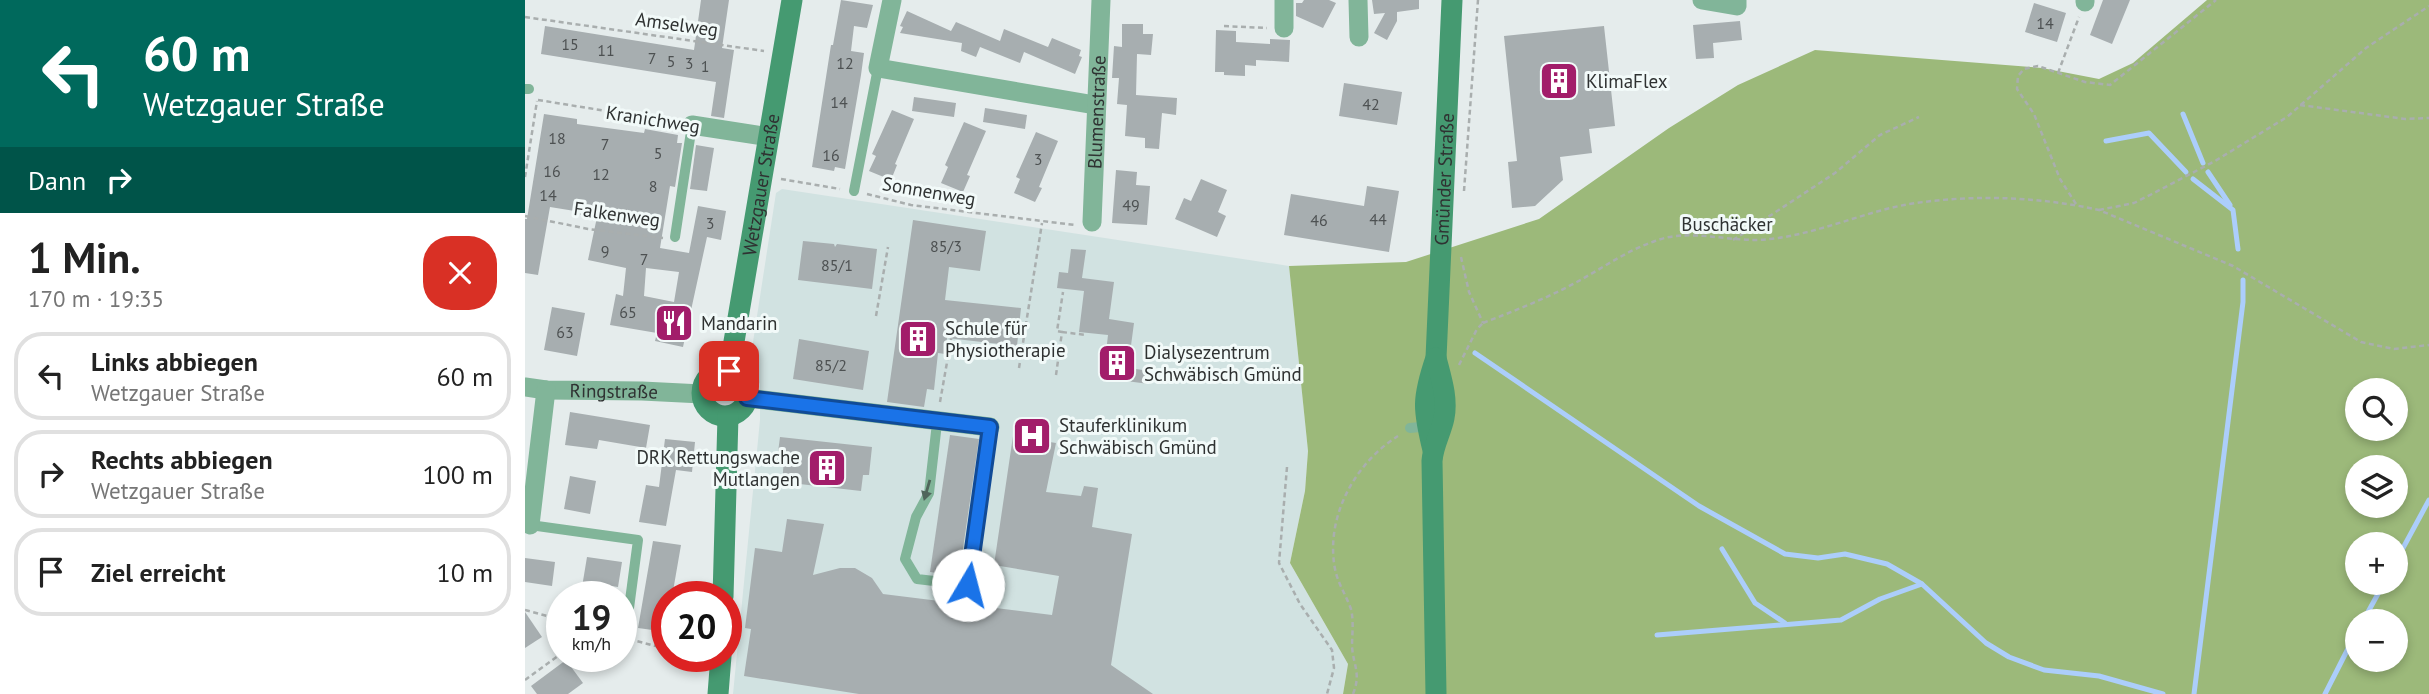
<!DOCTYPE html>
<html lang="de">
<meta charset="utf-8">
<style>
:root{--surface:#fff;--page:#f2f2f2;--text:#222;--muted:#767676;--line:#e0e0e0}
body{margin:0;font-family:"PT Sans",sans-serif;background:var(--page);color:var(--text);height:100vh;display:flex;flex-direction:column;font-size:26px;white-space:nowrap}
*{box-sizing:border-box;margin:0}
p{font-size:23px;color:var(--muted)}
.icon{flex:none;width:38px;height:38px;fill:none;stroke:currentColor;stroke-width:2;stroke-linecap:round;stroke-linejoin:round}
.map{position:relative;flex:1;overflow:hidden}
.panel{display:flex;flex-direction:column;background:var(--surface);width:525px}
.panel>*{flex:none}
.hud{background:#00695c;color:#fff;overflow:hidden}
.buttons{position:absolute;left:1820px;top:378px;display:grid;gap:14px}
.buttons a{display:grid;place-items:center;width:63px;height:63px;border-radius:50%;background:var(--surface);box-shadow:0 4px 10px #0003;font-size:35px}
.speed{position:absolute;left:21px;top:581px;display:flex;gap:14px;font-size:35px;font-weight:700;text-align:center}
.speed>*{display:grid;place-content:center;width:91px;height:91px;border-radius:50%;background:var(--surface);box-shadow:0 4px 10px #0003;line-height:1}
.speed small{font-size:18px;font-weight:400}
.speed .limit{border:10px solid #d22;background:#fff;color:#111}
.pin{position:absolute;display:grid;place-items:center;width:60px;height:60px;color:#fff;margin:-30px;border-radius:14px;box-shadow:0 4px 10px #0006}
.me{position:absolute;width:77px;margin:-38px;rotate:8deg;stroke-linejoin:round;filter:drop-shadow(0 0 5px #0008)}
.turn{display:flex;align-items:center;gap:24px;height:147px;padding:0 28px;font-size:32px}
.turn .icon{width:91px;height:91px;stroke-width:2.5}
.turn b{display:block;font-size:49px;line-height:60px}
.then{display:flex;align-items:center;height:66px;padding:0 28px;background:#0003;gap:14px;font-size:26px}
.round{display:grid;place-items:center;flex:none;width:74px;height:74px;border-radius:28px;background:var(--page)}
.headline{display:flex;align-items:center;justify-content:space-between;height:119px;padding:0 28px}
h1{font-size:42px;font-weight:600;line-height:52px}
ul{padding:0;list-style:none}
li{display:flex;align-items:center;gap:21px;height:88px;margin:0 14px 10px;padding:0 14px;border:4px solid var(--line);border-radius:28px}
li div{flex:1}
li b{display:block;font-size:26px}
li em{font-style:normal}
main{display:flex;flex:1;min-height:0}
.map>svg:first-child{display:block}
</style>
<main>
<section class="panel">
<div class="hud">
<div class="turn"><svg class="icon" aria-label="left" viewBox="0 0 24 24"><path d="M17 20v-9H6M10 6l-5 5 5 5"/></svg><div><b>60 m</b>Wetzgauer Straße</div></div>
<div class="then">Dann<svg class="icon" aria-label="right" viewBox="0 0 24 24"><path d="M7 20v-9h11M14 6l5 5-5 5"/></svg></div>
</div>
<div class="headline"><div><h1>1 Min.</h1><p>170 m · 19:35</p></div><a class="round" style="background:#d93025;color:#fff"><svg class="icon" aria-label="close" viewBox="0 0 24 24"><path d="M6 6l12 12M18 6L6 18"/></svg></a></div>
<ul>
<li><svg class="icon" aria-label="left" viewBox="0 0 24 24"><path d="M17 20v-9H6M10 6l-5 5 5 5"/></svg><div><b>Links abbiegen</b><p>Wetzgauer Straße</p></div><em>60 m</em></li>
<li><svg class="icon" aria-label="right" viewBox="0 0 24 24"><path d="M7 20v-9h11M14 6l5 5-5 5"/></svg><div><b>Rechts abbiegen</b><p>Wetzgauer Straße</p></div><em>100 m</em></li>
<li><svg class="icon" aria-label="arrive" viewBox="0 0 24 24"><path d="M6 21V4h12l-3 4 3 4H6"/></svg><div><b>Ziel erreicht</b></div><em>10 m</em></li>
</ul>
</section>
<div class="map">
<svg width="1904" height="694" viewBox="0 0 1904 694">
<rect width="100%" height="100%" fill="#e5ecec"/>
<path fill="#d1e2e1" d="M257 189 764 266 783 451 780 491 765 563 823 664 818 694H208L235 420V384L224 368 251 193Z"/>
<path fill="#9cb97a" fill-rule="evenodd" d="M1682 0H1904V694H818L823 664 765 563 780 491 783 451 764 266 881 262 1014 219 1144 128 1213 85 1290 50 1517 68 1574 79 1608 63ZM1832 390H1871V429H1832ZM1832 467H1871V506H1832ZM1832 544H1871V583H1832ZM1832 621H1871V660H1832Z"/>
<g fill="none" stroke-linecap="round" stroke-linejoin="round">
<g stroke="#accefb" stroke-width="5">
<path d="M1658 114 1678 163"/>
<path d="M1581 141 1624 133 1661 172"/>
<path d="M1683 172 1705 205"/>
<path d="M1668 179 1708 210 1713 249"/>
<path d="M950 353 1174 506 1260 554 1293 558 1320 554 1362 564 1397 584 1461 643 1484 657 1519 670 1574 676 1638 694"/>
<path d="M1197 549 1230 603 1260 623"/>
<path d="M1871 561 1904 500"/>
<path d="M1838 621 1859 583"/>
<path d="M1132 635 1316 620 1355 599 1397 584"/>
<path d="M1669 694 1718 302V280"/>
<path d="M1800 694 1832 631"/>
</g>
</g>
<g fill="#a7aeb0" fill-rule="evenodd">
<path d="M176 0H204L197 48 209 50 199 118 186 116 191 82 16 54 20 26 169 50Z"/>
<path d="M316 0 348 5 342 28 329 26 326 51 339 53 336 75 320 169 310 167 309 171 287 167 306 45H308Z"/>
<path d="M779 0H804L811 3 798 28 771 16V3H777Z"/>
<path d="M847 0H894V9L872 12V21L862 40 849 33 860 13 849 14Z"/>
<path d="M1578 0H1605L1587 44 1565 35Z"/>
<path d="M1509 3 1541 13 1532 42 1500 32Z"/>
<path d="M382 11 426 31 431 22 475 41 479 29 523 47 527 38 556 50 554 56 557 57 550 74 499 52 495 63 455 47 451 57 436 51 437 43 375 33 378 27 375 26Z"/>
<path d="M1215 21 1217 40 1188 43 1189 58 1171 59 1168 25Z"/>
<path d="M597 24H618V34H628L626 55 612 54 611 95 652 98 651 115 637 113 634 149 620 148V138L600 136 602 105 592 104 594 78H587L589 46 597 47Z"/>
<path d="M1079 26 1090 126 1064 129 1067 153 1035 157 1038 180 1010 206 987 208 983 162 992 161 979 36Z"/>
<path d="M691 30 711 31V42L745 44V39L765 40 764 62 731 60V66L720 65V76L699 75V72H690Z"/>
<path d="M819 83 877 92 872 125 814 116Z"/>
<path d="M389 97 431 103 429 117 387 111Z"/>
<path d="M460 108 502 115 500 129 458 122Z"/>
<path d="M367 110 389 119 370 164 372 165 366 180 344 171 351 156 347 154Z"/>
<path d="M19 114 52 119V124L119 133 120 129 153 135 152 143H157L150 187 145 186 135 248 164 253 173 206 201 211 196 240 182 237 158 347 130 341 132 333 85 325 91 294 98 296 101 268 63 260 72 217 55 215 56 212 25 207 13 275 0 273V219H2ZM121 268 154 272 149 302 119 296Z"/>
<path d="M439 122 461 131 442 175 445 176 438 192 416 183 423 167 420 165Z"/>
<path d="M511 132 533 141 514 187 517 188 510 202 489 193 495 179 491 177Z"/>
<path d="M171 145 189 148 182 191 165 189Z"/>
<path d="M591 170 612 172 611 185 625 186 622 225 587 223Z"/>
<path d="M676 179 702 190 693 212 701 216 692 237 650 219 659 198 666 201Z"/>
<path d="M842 186 874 191 864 252 759 235 766 194 839 206Z"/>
<path d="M388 220 461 231 455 271 424 267 420 300 496 308 492 346 422 338 420 354 413 353 409 390 402 389 399 407 362 402Z"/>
<path d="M278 241 309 244 310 247 312 244 352 249 347 289 273 280Z"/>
<path d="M546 249 561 250 557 278 589 282 584 319 609 323 603 368 626 371 624 384 578 378 583 335 554 332 559 291 532 288 534 272 543 273Z"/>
<path d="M27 307 60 313 52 356 19 350Z"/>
<path d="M274 339 344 351 338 390 268 379Z"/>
<path d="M45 412 125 425 121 448 74 440 72 449 40 445Z"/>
<path d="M425 435 454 439 434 576 405 572Z"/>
<path d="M488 436 531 443 521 492 556 496 559 486 573 488 567 527 607 534 586 665 628 694H334L219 676 226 629 220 628 230 548 257 552 262 519 299 524 288 575 315 568H330L347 578 358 594 527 615 534 576 469 565Z"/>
<path d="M255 437 347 447 344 475H338L336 491 257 482 259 460H252Z"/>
<path d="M140 439 170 442 167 472 151 470 141 526 114 522 121 485 134 487Z"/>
<path d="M45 476 71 481 65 514 39 509Z"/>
<path d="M128 541 156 545 147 597H142V632L113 628Z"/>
<path d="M62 557 97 562 93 587 73 584 71 595 56 593Z"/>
<path d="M0 558 30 562 27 586 0 582Z"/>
<path d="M0 612 17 637 0 648Z"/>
<path d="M41 660 58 683 43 694H12L6 686Z"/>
</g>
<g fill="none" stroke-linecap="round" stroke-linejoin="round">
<g stroke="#a9aeae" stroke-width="2.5" stroke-dasharray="5 3.5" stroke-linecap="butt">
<path d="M0 17 239 51"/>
<path d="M699 26 742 28"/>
<path d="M1533 73 1554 17"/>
<path d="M13 100 150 122"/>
<path d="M1775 105 1880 119 1904 118"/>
<path d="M0 177 12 101"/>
<path d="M256 179 315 189"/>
<path d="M939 191 953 0"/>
<path d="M342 194 386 205 550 225"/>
<path d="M1551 204 1535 179 1509 114 1492 89 1493 76 1499 69 1513 66 1560 82 1585 85 1691 0"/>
<path d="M1574 210 1609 203 1627 194 1690 161 1762 117 1841 48 1904 6"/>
<path d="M0 216 63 229 138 238"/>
<path d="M1208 240 1310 173 1355 135 1394 117"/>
<path d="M936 257 944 292 958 323"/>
<path d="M351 316 363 247"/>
<path d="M958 323C989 311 1020 299 1050 283 1076 269 1101 251 1130 241 1166 227 1208 244 1245 239 1291 234 1334 214 1379 205 1441 194 1512 196 1574 210L1708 266 1836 342 1869 349 1904 345"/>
<path d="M537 332 561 335"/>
<path d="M934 365 952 329 958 323"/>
<path d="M494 368 517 223"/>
<path d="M531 375 537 332 532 331 538 292"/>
<path d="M415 402 427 334"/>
<path d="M762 467 754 563 775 604 807 650 809 668 802 694"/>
<path d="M0 610 37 620"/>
<path d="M96 637 142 649"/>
<path d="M171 656 179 658"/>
<path d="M0 680 37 653"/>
<path d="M828 694C836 674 829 667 827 647 827 634 829 622 826 609 821 595 813 584 810 569 800 517 830 463 873 436"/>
</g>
<g stroke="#81b599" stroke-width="10">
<path d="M0 89H4"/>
<path d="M329 191 353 68"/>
<path d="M150 237 167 125"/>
<path d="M412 423 404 493 391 517 380 559 392 579 443 585 465 427"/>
<path d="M885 428 905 426"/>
<path d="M5 525 113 540 104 608"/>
</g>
<g stroke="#81b599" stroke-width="19">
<path d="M367 0 353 68 570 105"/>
<path d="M833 0 834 37"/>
<path d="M1177 0 1212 6V0"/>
<path d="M1560 2V0"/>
<path d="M759 28V0"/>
<path d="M167 125 244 137"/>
<path id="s1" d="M567 222 576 0"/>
<path id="s2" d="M0 387 21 390 117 391 177 394"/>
<path d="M222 398 465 427"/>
<path d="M5 525 21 390"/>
</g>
<g stroke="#459a71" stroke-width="21">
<circle cx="200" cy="393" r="23"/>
<path id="s3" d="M204 371 267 0"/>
<path id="s4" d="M908 450C898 409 897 399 911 358L927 0"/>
<path d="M198 597 203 416"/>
<path d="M193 694 196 656"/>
<path d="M911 694 907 461C908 445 916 433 919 418 923 398 916 378 911 358"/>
</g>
</g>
<defs><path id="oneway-solid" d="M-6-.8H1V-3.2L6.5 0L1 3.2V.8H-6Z" transform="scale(1.75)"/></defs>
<use fill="#50665b" href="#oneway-solid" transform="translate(402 490) rotate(106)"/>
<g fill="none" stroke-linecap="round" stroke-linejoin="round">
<g stroke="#114b97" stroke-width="18">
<path id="route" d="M204 371C218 376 223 384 222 398L465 427 443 585"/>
</g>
<use href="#route" stroke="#1a73e8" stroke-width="12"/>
</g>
<defs>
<g id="building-square" transform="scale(2.0125)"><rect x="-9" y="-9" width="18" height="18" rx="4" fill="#a21d6a" stroke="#f2faf9"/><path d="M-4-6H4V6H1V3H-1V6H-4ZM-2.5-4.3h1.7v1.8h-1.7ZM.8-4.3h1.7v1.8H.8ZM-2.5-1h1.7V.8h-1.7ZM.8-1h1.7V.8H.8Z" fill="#fff"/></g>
<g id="restaurant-square" transform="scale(2.0125)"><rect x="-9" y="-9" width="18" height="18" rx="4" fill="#a21d6a" stroke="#f2faf9"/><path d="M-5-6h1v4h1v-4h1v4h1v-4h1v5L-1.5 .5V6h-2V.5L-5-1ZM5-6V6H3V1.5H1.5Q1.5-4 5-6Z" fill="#fff"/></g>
<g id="hospital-square" transform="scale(2.0125)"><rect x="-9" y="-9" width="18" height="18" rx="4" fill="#a21d6a" stroke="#f2faf9"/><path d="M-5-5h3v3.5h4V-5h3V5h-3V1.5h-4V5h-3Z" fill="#fff"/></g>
</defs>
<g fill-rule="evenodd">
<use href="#building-square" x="1034" y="81"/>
<use href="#restaurant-square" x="149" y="323"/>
<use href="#building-square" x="393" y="339"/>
<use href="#building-square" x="592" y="363"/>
<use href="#hospital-square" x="507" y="436"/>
<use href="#building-square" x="302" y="468"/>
</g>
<g text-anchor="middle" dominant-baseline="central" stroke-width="6" stroke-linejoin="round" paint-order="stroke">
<g font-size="16" fill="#4d5152">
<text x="1520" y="23">14</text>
<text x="45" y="44">15</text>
<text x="81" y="50">11</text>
<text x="127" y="58">7</text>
<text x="146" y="61">5</text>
<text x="164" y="63">3</text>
<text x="320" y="63">12</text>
<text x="180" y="66">1</text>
<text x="314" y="102">14</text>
<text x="846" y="104">42</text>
<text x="32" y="138">18</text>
<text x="80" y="144">7</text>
<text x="133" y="153">5</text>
<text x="306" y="155">16</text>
<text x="513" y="159">3</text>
<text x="27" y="171">16</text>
<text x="76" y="174">12</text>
<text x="128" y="186">8</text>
<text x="23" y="195">14</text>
<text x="606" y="205">49</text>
<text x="853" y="219">44</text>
<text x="794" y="220">46</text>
<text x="185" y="223">3</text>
<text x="421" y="246">85/3</text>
<text x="80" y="251">9</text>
<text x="119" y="259">7</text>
<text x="312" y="265">85/1</text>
<text x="103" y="312">65</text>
<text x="40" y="332">63</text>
<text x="306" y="365">85/2</text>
</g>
<g font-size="19" fill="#2f3232" stroke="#f2faf9">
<text transform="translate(152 24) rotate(8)">Amselweg</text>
<text stroke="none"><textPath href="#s1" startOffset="110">Blumenstraße</textPath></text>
<text transform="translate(128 119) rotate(9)">Kranichweg</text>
<text stroke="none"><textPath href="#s4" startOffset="273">Gmünder Straße</textPath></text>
<text stroke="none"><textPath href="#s3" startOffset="189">Wetzgauer Straße</textPath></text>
<text transform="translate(404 191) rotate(10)">Sonnenweg</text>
<text transform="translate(92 214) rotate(8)">Falkenweg</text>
<text x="1202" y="224">Buschäcker</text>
<text stroke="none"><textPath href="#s2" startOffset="89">Ringstraße</textPath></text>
</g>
<g font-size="19" fill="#2f3232" stroke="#f2faf9" text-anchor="start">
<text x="1061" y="81">KlimaFlex</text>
<text x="176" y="323">Mandarin</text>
<text x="420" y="328">Schule für<tspan x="420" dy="22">Physiotherapie</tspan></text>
<text x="619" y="352">Dialysezentrum<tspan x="619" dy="22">Schwäbisch Gmünd</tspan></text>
<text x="534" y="425">Stauferklinikum<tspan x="534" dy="22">Schwäbisch Gmünd</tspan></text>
<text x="275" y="457" text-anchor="end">DRK Rettungswache<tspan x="275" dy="22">Mutlangen</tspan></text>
</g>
</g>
</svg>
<div class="buttons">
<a><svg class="icon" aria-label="search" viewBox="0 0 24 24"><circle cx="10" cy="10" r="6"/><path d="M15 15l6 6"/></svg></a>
<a><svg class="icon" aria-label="layers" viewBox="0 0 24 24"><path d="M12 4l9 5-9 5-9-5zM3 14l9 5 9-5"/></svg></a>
<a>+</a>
<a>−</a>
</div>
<div class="speed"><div>19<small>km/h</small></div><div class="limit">20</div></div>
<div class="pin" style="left:204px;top:371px;background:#d93025"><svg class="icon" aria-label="arrive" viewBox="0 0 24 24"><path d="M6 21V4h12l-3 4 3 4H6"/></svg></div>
<svg class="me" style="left:443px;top:585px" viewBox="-20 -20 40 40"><circle r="19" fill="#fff"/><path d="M0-13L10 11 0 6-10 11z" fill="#1a73e8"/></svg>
</div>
</main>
